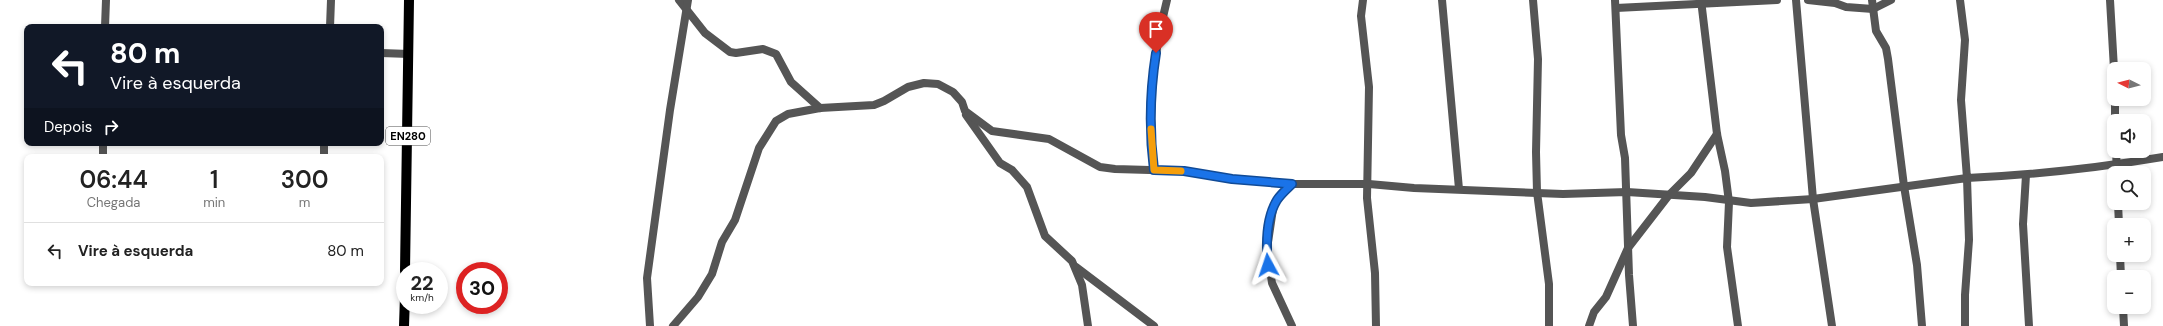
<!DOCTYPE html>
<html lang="pt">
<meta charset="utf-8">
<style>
:root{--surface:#fff;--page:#f6f6f6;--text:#222;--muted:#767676;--line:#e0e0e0}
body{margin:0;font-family:"DM Sans",sans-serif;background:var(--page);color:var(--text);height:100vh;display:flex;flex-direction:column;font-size:15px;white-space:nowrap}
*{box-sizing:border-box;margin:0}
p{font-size:13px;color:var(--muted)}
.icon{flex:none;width:22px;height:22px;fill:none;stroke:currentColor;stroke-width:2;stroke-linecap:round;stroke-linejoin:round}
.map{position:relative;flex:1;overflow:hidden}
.drawer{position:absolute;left:24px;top:154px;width:360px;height:132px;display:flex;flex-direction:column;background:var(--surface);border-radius:8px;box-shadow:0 2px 6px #0003}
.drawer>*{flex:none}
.banner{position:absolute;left:24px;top:24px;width:360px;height:122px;border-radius:8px;box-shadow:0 2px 6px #0003;background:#111827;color:#fff;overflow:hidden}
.needle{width:26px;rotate:276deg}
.fabs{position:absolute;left:2107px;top:62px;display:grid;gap:8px}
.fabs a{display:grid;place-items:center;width:44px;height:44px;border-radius:8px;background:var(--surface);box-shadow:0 2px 6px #0003;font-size:20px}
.speed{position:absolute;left:396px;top:262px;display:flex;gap:8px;font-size:20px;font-weight:700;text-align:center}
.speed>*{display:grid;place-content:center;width:52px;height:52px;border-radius:50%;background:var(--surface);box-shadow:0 2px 6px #0003;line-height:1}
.speed small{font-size:10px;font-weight:400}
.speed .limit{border:6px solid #d22;background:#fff;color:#111}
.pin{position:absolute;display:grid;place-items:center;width:34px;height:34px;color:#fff;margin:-41px -17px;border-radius:50% 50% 50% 0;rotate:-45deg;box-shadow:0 0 4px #0007}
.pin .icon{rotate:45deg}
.me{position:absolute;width:44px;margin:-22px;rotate:355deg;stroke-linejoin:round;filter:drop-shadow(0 0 3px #0008)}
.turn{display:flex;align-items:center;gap:14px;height:84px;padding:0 20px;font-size:18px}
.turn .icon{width:52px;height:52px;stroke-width:2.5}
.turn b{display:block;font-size:28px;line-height:34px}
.then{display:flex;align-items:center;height:38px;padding:0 20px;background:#0003;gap:8px;font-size:15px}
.eta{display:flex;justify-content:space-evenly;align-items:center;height:68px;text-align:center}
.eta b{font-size:24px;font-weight:600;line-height:28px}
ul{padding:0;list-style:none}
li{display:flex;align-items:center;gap:12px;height:56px;padding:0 20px;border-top:1px solid var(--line)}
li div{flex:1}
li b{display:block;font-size:15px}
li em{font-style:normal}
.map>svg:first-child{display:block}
</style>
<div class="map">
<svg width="2163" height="326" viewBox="0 0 2163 326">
<rect width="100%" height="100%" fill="#fff"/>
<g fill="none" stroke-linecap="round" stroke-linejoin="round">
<g stroke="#555" stroke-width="8">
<path d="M679 0 705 33 730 52 736 53 763 49 776 54 791 82 820 108"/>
<path d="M1363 0 1361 16 1369 87 1367 198 1375 273 1376 326"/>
<path d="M1442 0 1459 189"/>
<path d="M1533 0 1538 59 1536 152 1537 192 1549 284V326"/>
<path d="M1615 0 1621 135 1625 158 1629 275 1633 326"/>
<path d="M1701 0 1717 134 1725 171 1729 202 1727 247 1738 326"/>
<path d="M1796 0 1813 199 1832 326"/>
<path d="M1808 0 1835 3 1846 7 1873 9 1891 0"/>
<path d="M1872 0 1876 31 1886 48 1888 59 1904 186 1917 265 1922 326"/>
<path d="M1960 0 1965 40 1961 100 1967 178C2033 175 2098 168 2163 157"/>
<path d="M2110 0 2114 69"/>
<path d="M1616 8 1777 0"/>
<path d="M105 27 106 0"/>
<path d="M330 27 331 0"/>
<path d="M381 53 409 54"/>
<path d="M2115 99V121"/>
<path d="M966 115 1000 163 1012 170 1027 187 1045 236 1072 261 1082 285 1088 326"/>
<path d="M2116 151 2117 173"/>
<path d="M103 157V143"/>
<path d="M324 157V143"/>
<path d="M1154 170C1146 113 1153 56 1167 0"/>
<path d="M2026 175 2023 224 2029 326"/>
<path d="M2118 203 2119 225"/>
<path d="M2120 255 2121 277"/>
<path d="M1076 267 1154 326"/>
<path d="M2123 307 2124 326"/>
<path d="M650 326 647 278 670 110 688 0"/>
<path d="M673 326 698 297 712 274 722 242 735 220 759 148 776 121 788 114 820 108 874 105 884 101 908 87 924 83 938 84 953 92 962 102 965 111 992 131 1049 139 1100 167 1115 169 1184 171 1232 179 1292 184H1369L1414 188 1563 194 1627 192 1705 197 1751 203 1813 199 1967 178 1969 240 1965 295V326"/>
<path d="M1292 326 1272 283 1267 249 1273 209 1277 200 1292 184"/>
<path d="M1589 326 1594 312 1606 297 1628 248 1669 195 1691 173 1717 134"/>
</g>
<g stroke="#000" stroke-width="10">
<path d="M405 271 409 0"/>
<path d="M404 326 405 296"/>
</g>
</g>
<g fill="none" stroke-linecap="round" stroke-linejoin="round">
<g stroke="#114b97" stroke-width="10">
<path id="route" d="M1156 53C1150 91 1149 131 1154 170L1184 171 1232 179 1292 184C1287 189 1281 194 1277 200 1266 218 1266 245 1268 265"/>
</g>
<use href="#route" stroke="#1a73e8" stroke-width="7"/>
<path stroke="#f59e0b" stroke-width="7" d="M1151 129 1154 170 1181 171"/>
</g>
<g text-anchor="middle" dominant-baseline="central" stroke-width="3" stroke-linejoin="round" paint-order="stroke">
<rect fill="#fff" stroke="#4c4c4c" stroke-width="1" x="386" y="127" width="44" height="18" rx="3"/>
<g font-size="11" font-weight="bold" fill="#000">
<text x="408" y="136">EN280</text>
</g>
</g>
</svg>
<div class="fabs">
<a><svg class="needle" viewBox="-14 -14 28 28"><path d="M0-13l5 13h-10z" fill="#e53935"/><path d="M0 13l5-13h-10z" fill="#767676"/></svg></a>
<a><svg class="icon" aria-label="sound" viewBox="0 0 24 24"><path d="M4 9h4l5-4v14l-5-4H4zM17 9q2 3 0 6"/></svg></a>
<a><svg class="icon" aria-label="search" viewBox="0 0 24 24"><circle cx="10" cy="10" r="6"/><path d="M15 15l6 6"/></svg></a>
<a>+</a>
<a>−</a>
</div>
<div class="speed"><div>22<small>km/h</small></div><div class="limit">30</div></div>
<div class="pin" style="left:1156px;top:53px;background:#d93025"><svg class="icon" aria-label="arrive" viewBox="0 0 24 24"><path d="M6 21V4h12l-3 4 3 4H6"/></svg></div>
<svg class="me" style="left:1268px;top:265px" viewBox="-20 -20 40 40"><path d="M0-17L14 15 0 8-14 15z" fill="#1a73e8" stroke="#fff" stroke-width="4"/></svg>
<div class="banner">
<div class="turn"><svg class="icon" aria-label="left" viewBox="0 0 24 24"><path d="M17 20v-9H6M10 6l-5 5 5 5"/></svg><div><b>80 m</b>Vire à esquerda</div></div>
<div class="then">Depois<svg class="icon" aria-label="right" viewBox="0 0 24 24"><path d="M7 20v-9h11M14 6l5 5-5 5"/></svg></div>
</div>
<section class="drawer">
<div class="eta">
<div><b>06:44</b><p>Chegada</p></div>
<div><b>1</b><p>min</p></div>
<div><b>300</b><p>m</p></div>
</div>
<ul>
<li><svg class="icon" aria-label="left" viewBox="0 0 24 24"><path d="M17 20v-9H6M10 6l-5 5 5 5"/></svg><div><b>Vire à esquerda</b></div><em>80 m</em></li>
</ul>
</section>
</div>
